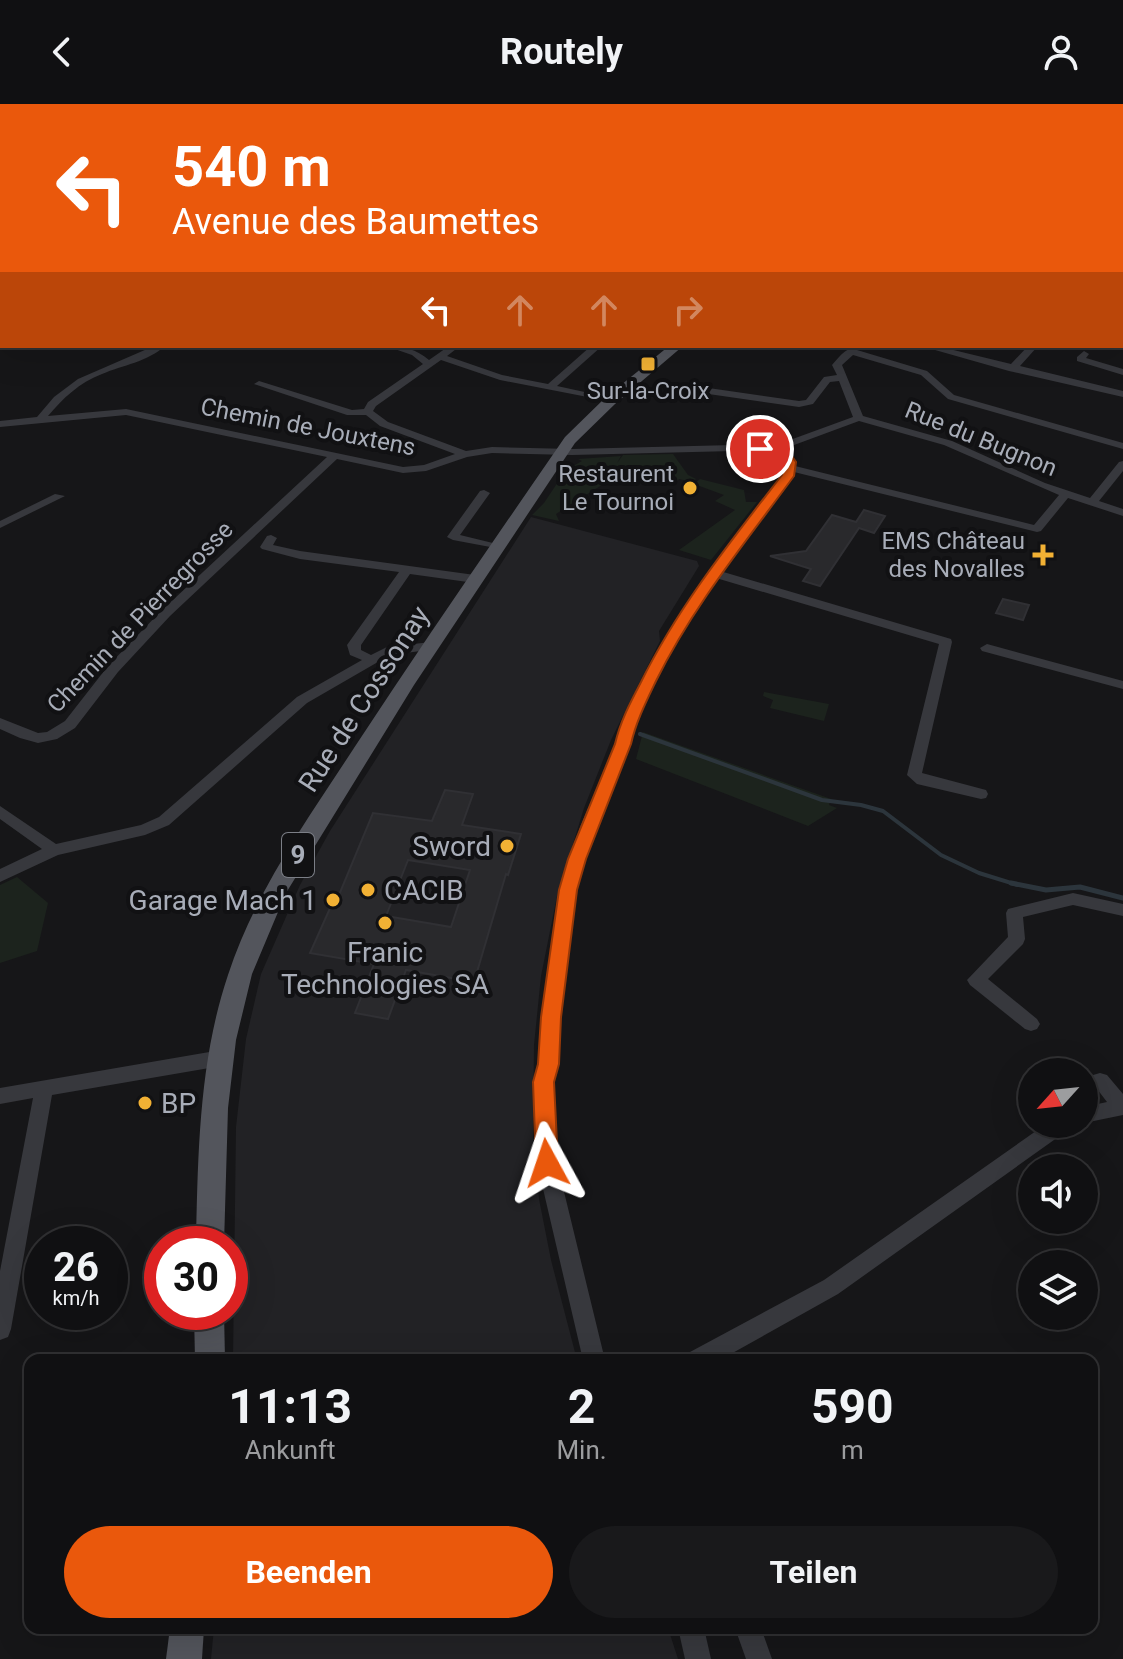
<!DOCTYPE html>
<html lang="de">
<meta charset="utf-8">
<style>
:root{--surface:#101012;--page:#19191b;--text:#f1f3f6;--muted:#9c9d9f;--line:#303032;--accent:#ea580c}
body{margin:0;font-family:Roboto,sans-serif;background:var(--page);color:var(--text);height:100vh;display:flex;flex-direction:column;font-size:30px;white-space:nowrap}
*{box-sizing:border-box;margin:0}
p{font-size:26px;color:var(--muted)}
.icon{flex:none;width:44px;height:44px;fill:none;stroke:currentColor;stroke-width:2;stroke-linecap:round;stroke-linejoin:round}
.map{position:relative;flex:1;overflow:hidden}
.sheet{position:absolute;left:24px;top:1250px;width:1074px;height:280px;display:flex;flex-direction:column;background:var(--surface);border-radius:16px;box-shadow:0 8px 32px #0002,0 0 0 2px var(--line)}
.sheet>*{flex:none}
.guide{position:absolute;left:0px;top:0px;width:1124px;height:244px;box-shadow:0 8px 32px #0002,0 0 0 2px var(--line);background:#ea580c;color:#fff;overflow:hidden}
.needle{width:52px;rotate:243deg}
.tools{position:absolute;left:1018px;top:954px;display:grid;gap:16px}
.tools a{display:grid;place-items:center;width:80px;height:80px;border-radius:50%;background:var(--surface);box-shadow:0 8px 32px #0002,0 0 0 2px var(--line);font-size:40px}
.speed{position:absolute;left:24px;top:1122px;display:flex;gap:16px;font-size:40px;font-weight:700;text-align:center}
.speed>*{display:grid;place-content:center;width:104px;height:104px;border-radius:50%;background:var(--surface);box-shadow:0 8px 32px #0002,0 0 0 2px var(--line);line-height:1}
.speed small{font-size:20px;font-weight:400}
.speed .limit{border:12px solid #d22;background:#fff;color:#111}
.pin{position:absolute;display:grid;place-items:center;width:68px;height:68px;color:#fff;margin:-34px;border:4px solid #fff;border-radius:50%;box-shadow:0 2px 8px #0007}
.me{position:absolute;width:88px;margin:-44px;rotate:355deg;stroke-linejoin:round;filter:drop-shadow(0 0 6px #0008)}
.turn{display:flex;align-items:center;gap:28px;height:168px;padding:0 40px;font-size:36px}
.turn .icon{width:104px;height:104px;stroke-width:2.5}
.turn b{display:block;font-size:56px;line-height:68px}
.lanes{display:flex;align-items:center;height:76px;padding:0 40px;background:#0003;justify-content:center;gap:40px;direction:ltr}
.lanes .off{opacity:.35}
.eta{display:flex;justify-content:space-evenly;align-items:center;height:136px;text-align:center}
.eta b{font-size:48px;font-weight:700;line-height:56px}
.cta{display:flex;gap:16px;margin-top:auto;padding:16px 40px}
.cta a{flex:1;height:92px;border-radius:48px;background:var(--accent);color:#fff;font-size:32px;font-weight:700;line-height:92px;text-align:center}
.cta a+a{background:var(--page);color:var(--text)}
header{display:flex;justify-content:space-between;align-items:center;height:104px;padding:0 40px;background:var(--surface);font-size:36px;font-weight:700}
.map>svg:first-child{display:block}
</style>
<header><svg class="icon" aria-label="back" viewBox="0 0 24 24"><path d="M15 5l-7 7 7 7"/></svg>Routely<svg class="icon" aria-label="person" viewBox="0 0 24 24"><circle cx="12" cy="8" r="4"/><path d="M4 21q1-7 8-7t8 7"/></svg></header>
<div class="map">
<svg width="1123" height="1555" viewBox="0 0 1123 1555">
<rect width="100%" height="100%" fill="#161618"/>
<g fill="#222225">
<path d="M531 413 697 457 699 462 659 527 660 537 611 636 584 704 557 792 541 872 534 941 533 1032 539 1095 551 1156 577 1256H233L236 1023 246 935 261 870 300 781 330 727Z"/>
<path d="M214 1524H668L678 1555H211Z"/>
</g>
<g fill="#1c231d">
<path d="M673 350 688 371 696 375 692 378 679 375 675 379 632 362 559 408 556 410 559 417 532 411 544 399 570 360 575 361 582 357 578 355 621 352 617 359 623 351Z"/>
<path d="M700 375 744 386 746 398H757L711 456 679 446 735 406 715 397 724 391 694 380Z"/>
<path d="M764 588 829 600 824 617 770 604 773 596 763 592Z"/>
<path d="M643 628 831 695 829 701 837 704 808 722 636 655Z"/>
<path d="M17 773 48 799 37 847 0 859V781Z"/>
</g>
<g fill="none" stroke-linecap="round" stroke-linejoin="round">
<path stroke="#2c353c" stroke-width="4" d="M640 630 822 696 861 701 883 707 941 751 979 769 1018 781"/>
<path stroke="#2c353c" stroke-width="5" d="M1011 779 1046 786 1080 783 1123 794"/>
</g>
<g fill="#29292c" stroke="#303034" stroke-width="2" fill-rule="evenodd">
<path d="M864 406 885 412 874 429 859 424 820 482 803 477 811 465 770 452 806 447 832 411 856 418Z"/>
<path d="M1003 495 1029 501 1023 516 996 509Z"/>
<path d="M445 686 473 690 462 721 521 730 508 771 506 770 474 878 406 866 388 915 355 909 374 860 310 849 331 802 334 803 373 709 432 717ZM408 756 470 766 451 823 386 812Z"/>
</g>
<g fill="none" stroke-linecap="round" stroke-linejoin="round">
<g fill="#37383d" fill-rule="evenodd">
<path d="M836 0H845L842 2Z"/>
<rect x="1122" y="14" width="1" height="4"/>
<rect x="1122" y="28" width="1" height="5"/>
<rect x="1122" y="56" width="1" height="5"/>
<rect x="1122" y="85" width="1" height="4"/>
<rect x="1122" y="109" width="1" height="4"/>
<rect x="1122" y="132" width="1" height="4"/>
<rect x="1122" y="166" width="1" height="4"/>
<rect x="1122" y="230" width="1" height="6"/>
<path d="M154 242H165C147 258 123 261 102 270 80 278 62 295 48 312L126 305 403 363 424 361 455 350 380 322 366 311H347L254 280 259 277 352 306 364 305 368 298 423 260 412 251 386 242C404 242 416 245 429 256L449 242H460L447 252 502 271 548 280 591 242H602L557 282 603 292V296L500 276 441 256 376 302 373 307 388 318 466 347 492 343 572 345 779 340 853 313 839 277 830 278 813 300 799 303 660 283 655 280 660 277 799 297 806 296 824 273 837 271 832 261C841 251 847 242 861 242L857 246 927 267 954 291 1123 339V345L948 295 921 271 853 251 842 261 863 312 952 337 1045 379 1090 394 1119 358 1123 357V367L1099 397 1123 405V412L1068 394 1041 427 1037 428 794 368 792 374 720 467 951 535 952 538 922 669 986 686 988 690 986 694 981 695 917 680 907 671 939 540 716 474 674 539 634 622 630 640 596 723 576 786 560 913 558 960 552 978 554 1021 557 1059 605 1256H583L537 1059 534 1021V978L540 960 542 913 560 786 580 723 616 640 620 622 662 539 709 466 783 372 785 358 777 346 572 351 492 349 467 353 426 367 403 369 337 355 170 512 118 568 75 624 57 635 38 639 20 634 0 625V614L38 629 47 628 65 617 108 562 161 507 327 353 126 311 0 323V317L37 313 54 293 78 275ZM859 317 944 341 1059 391 1034 421 795 362V358L786 344Z"/>
<path d="M921 242H937L1011 260 1028 242H1038L1020 262 1123 287V293L1009 267Z"/>
<path d="M1084 247 1089 250 1086 254 1123 265V271L1077 257V253Z"/>
<path d="M484 386 490 389 460 431 501 441V445L453 436 447 433 480 387Z"/>
<path d="M55 390 65 392 0 424V417Z"/>
<path d="M271 431 277 434 273 441 300 447 475 471 481 475 475 479 410 470 361 541V546L371 551 387 543 431 538 436 539V545L390 551 307 599 169 721 145 731 58 751 0 778V765L42 745 0 715V702L56 740 141 721 159 713 297 593 362 556 350 551 347 541 399 468 300 455 262 445 260 443 267 432Z"/>
<path d="M987 540 1123 577V585L982 547 980 544Z"/>
<path d="M1073 789 1123 800V812L1073 801 1023 813 1025 835 1023 840 988 875 1037 915 1040 920 1037 925 1031 927 1025 925 970 881 967 876 1008 833 1006 809 1008 805Z"/>
<path d="M221 946 227 949 230 954 227 959 221 962 52 991 11 1225 8 1233 0 1236V1167L33 994 0 1000V984Z"/>
<path d="M1100 969 1107 971 1123 990V1011L1084 1019V1003L1107 998 1091 977 1093 971Z"/>
<path d="M1046 1020H1071L1068 1026 838 1190 720 1256H687L690 1248 824 1176Z"/>
<path d="M678 1524H704L711 1555H685Z"/>
<path d="M735 1524H761L772 1555H746Z"/>
</g>
<g fill="#53555c" fill-rule="evenodd">
<path d="M2 10V16L0 17V11Z"/>
<path d="M669 242H683L615 300 575 339 414 581 286 789 252 870 236 936 228 1004 224 1140H196C198 1049 199 957 228 871 255 788 307 716 354 644 423 539 494 436 565 333L605 294Z"/>
<path d="M194 1208H224L225 1256H195Z"/>
<path d="M170 1524H204L202 1555H166Z"/>
</g>
<g stroke="#4a4c52" stroke-width="3">
<path id="rail" d="M72 2 83 0"/>
</g>
<use href="#rail" stroke="#111113" stroke-width="2" stroke-dasharray="5" stroke-linecap="butt"/>
</g>
<path fill="#ea580c" stroke="#983908" stroke-width="2" d="M780 340 784 341 796 358 794 372C745 439 693 502 656 577 646 598 636 618 631 640L586 755 577 786 561 913 559 960 554 978 558 1059 555 1066 547 1069 539 1066 536 1059 533 978 538 960 541 913 559 786 568 755 615 640C620 618 630 599 641 578 678 503 730 438 782 371L784 358 777 347 760 349 754 345Z"/>
<g fill="#f2b134" stroke="#111113" stroke-width="3">
<rect x="640" y="252" width="16" height="16" rx="4"/>
<circle cx="690" cy="384" r="8"/>
<path d="M1039 439h8v8h8v8h-8v8h-8v-8h-8v-8h8z"/>
<circle cx="507" cy="742" r="8"/>
<circle cx="368" cy="786" r="8"/>
<circle cx="333" cy="796" r="8"/>
<circle cx="385" cy="819" r="8"/>
<circle cx="145" cy="999" r="8"/>
</g>
<g text-anchor="middle" dominant-baseline="central" stroke-width="8" stroke-linejoin="round" paint-order="stroke">
<g font-size="24" fill="#a8adb8" stroke="#111113" text-anchor="end">
<text x="648" y="287" text-anchor="middle">Sur-la-Croix</text>
<text x="674" y="370">Restaurent<tspan x="674" dy="28">Le Tournoi</tspan></text>
<text x="1025" y="437">EMS Château<tspan x="1025" dy="28">des Novalles</tspan></text>
</g>
<g font-size="24" fill="#a8adb8" stroke="#111113">
<text transform="translate(308 323) rotate(11)">Chemin de Jouxtens</text>
<text transform="translate(981 335) rotate(22)">Rue du Bugnon</text>
<text transform="translate(140 513) rotate(-46)">Chemin de Pierregrosse</text>
</g>
<rect fill="#111113" stroke="#7b7e86" stroke-width="2" x="282" y="729" width="32" height="44" rx="6"/>
<g font-size="26" font-weight="bold" fill="#a8adb8">
<text x="298" y="751">9</text>
</g>
<g font-size="28" fill="#a8adb8" stroke="#111113">
<text transform="translate(364 595) rotate(-57)">Rue de Cossonay</text>
</g>
<g font-size="28" fill="#a8adb8" stroke="#111113" text-anchor="end">
<text x="491" y="742">Sword</text>
<text x="384" y="786" text-anchor="start">CACIB</text>
<text x="317" y="796">Garage Mach 1</text>
<text x="385" y="848" text-anchor="middle">Franic<tspan x="385" dy="32">Technologies SA</tspan></text>
<text x="161" y="999" text-anchor="start">BP</text>
</g>
</g>
</svg>
<div class="tools">
<a><svg class="needle" viewBox="-14 -14 28 28"><path d="M0-13l5 13h-10z" fill="#e53935"/><path d="M0 13l5-13h-10z" fill="#9c9d9f"/></svg></a>
<a><svg class="icon" aria-label="sound" viewBox="0 0 24 24"><path d="M4 9h4l5-4v14l-5-4H4zM17 9q2 3 0 6"/></svg></a>
<a><svg class="icon" aria-label="layers" viewBox="0 0 24 24"><path d="M12 4l9 5-9 5-9-5zM3 14l9 5 9-5"/></svg></a>
</div>
<div class="speed"><div>26<small>km/h</small></div><div class="limit">30</div></div>
<div class="pin" style="left:760px;top:345px;background:#d93025"><svg class="icon" aria-label="arrive" viewBox="0 0 24 24"><path d="M6 21V4h12l-3 4 3 4H6"/></svg></div>
<svg class="me" style="left:547px;top:1059px" viewBox="-20 -20 40 40"><path d="M0-17L14 15 0 8-14 15z" fill="#ea580c" stroke="#fff" stroke-width="4"/></svg>
<div class="guide">
<div class="turn"><svg class="icon" aria-label="left" viewBox="0 0 24 24"><path d="M17 20v-9H6M10 6l-5 5 5 5"/></svg><div><b>540 m</b>Avenue des Baumettes</div></div>
<div class="lanes"><svg class="icon" aria-label="left" viewBox="0 0 24 24"><path d="M17 20v-9H6M10 6l-5 5 5 5"/></svg><svg class="icon off" aria-label="ahead" viewBox="0 0 24 24"><path d="M12 20V5M6 11l6-6 6 6"/></svg><svg class="icon off" aria-label="ahead" viewBox="0 0 24 24"><path d="M12 20V5M6 11l6-6 6 6"/></svg><svg class="icon off" aria-label="right" viewBox="0 0 24 24"><path d="M7 20v-9h11M14 6l5 5-5 5"/></svg></div>
</div>
<section class="sheet">
<div class="eta">
<div><b>11:13</b><p>Ankunft</p></div>
<div><b>2</b><p>Min.</p></div>
<div><b>590</b><p>m</p></div>
</div>
<div class="cta"><a>Beenden</a><a>Teilen</a></div>
</section>
</div>
